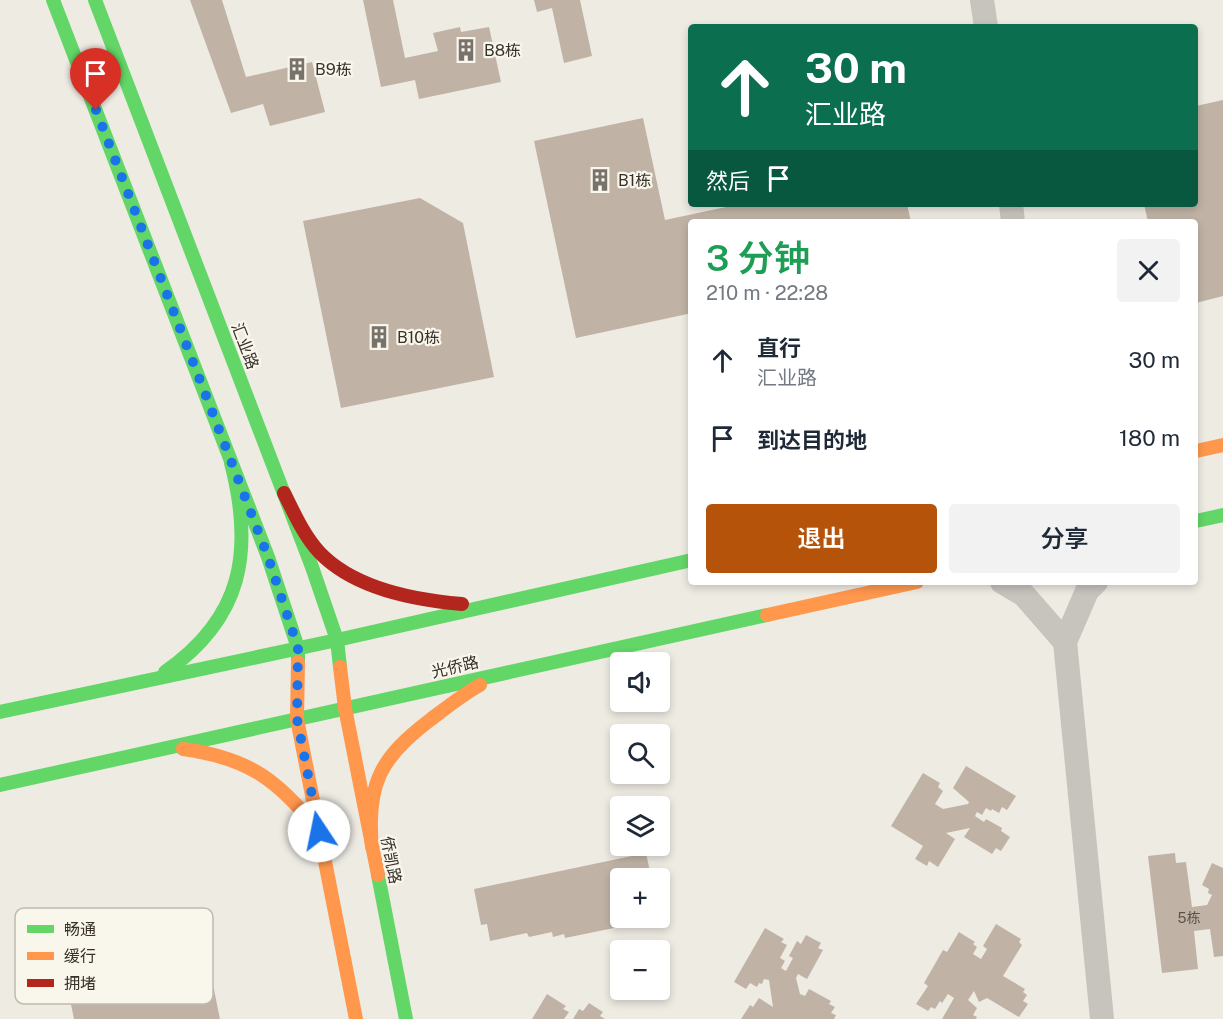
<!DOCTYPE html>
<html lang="zh">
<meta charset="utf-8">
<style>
:root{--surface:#fff;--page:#f2f2f3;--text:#1f2937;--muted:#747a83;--accent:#b45309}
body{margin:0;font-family:"Public Sans","Noto Sans SC",sans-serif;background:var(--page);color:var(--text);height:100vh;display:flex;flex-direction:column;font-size:22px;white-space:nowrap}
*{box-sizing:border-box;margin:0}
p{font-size:20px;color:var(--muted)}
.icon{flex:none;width:33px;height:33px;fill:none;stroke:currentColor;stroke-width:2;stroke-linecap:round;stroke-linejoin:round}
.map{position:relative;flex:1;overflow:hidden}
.sheet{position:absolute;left:688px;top:219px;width:510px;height:366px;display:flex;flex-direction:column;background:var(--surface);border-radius:6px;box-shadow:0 3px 9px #0003}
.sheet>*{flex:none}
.guide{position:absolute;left:688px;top:24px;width:510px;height:183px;border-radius:6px;box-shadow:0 3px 9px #0003;background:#0b6e4f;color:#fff;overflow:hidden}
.tools{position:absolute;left:610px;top:652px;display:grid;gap:12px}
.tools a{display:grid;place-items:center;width:60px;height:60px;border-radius:6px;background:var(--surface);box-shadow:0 3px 9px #0003;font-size:30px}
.pin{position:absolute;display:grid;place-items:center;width:51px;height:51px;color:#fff;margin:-62px -26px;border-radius:50% 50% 50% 0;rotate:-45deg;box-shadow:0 0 6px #0007}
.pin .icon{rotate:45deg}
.me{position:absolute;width:66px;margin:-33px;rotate:349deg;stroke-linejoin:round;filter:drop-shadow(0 0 4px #0008)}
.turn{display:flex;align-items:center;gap:21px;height:126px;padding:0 18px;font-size:27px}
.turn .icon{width:78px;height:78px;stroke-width:2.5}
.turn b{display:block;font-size:42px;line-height:51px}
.then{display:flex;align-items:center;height:57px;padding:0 18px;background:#0003;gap:12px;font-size:22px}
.round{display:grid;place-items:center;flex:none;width:63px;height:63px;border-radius:6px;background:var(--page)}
.head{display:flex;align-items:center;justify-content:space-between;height:102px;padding:0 18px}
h1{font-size:36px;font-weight:600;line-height:45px;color:#1e9e55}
.primary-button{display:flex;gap:12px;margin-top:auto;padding:12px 18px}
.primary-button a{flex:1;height:69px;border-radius:6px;background:var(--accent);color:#fff;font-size:24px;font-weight:600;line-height:69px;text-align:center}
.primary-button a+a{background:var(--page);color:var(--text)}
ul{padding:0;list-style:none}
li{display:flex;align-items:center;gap:18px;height:78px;padding:0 18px}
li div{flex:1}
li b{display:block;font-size:22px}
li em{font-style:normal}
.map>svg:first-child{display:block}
</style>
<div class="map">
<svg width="1223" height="1019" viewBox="0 0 1223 1019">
<rect width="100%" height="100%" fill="#eeebe3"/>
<g fill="#c0b3a6">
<path d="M190 0H222L246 77 312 62 325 112 270 126 263 104 231 113Z"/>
<path d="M363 0H393L405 58 438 51 433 33 460 27 461 32 489 27 501 82 419 99 415 80 381 87Z"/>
<path d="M534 0H580L592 56 564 63 552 8 537 12Z"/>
<path d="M1223 100V296L1196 303V222H1148L1144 204H1196V106Z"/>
<path d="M643 118 665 220 740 204H907L911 222H692V313L576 338 534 141Z"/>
<path d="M420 198 463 223 494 377 341 408 303 221Z"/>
<path d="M966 766 1016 796 1007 810 1002 807 999 813 992 809 991 811 986 808 982 815 977 812 975 816 984 822 986 819 1002 828 1001 831 1010 837 1001 851 996 848 992 854 964 837 970 828 946 833 955 839 938 867 929 861 927 866 915 859 923 846 891 826 923 773 940 783 938 787 943 791 935 804 943 809 968 804 969 802 953 788Z"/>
<path d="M646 853 651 876 661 874 668 912 660 914V879H621V918L658 919 565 938 564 934 553 937 552 932 529 937 527 933 490 941 487 924 481 925 474 889Z"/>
<path d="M1175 853 1176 863 1186 862 1192 907 1207 905 1212 895 1208 893 1209 889 1202 885 1212 863 1223 868V956L1214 957 1210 929 1194 931 1198 969 1162 973 1148 856Z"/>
<path d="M996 924 1021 939 1019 942 1022 945 1003 976 1025 989 1023 992 1027 995 1023 1001 1028 1004 1019 1017 987 998 979 1002 974 991 968 1000 977 1008 973 1015 977 1017 976 1019H942L954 998 948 994 942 1003 940 1001 935 1009 931 1007 928 1011 916 1004 928 986 924 983 943 950 947 952 959 932 975 942 973 944 977 947 973 954 981 959 987 949 983 946Z"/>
<path d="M765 928 784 939 781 942 787 945 780 958 785 961 781 968 786 971 793 958 789 956 797 941 801 944 806 935 821 943 818 948 823 950 807 979 798 974 796 978 800 994 805 996 809 989 831 1001 829 1004 835 1007 831 1013 836 1015 834 1019H741L750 1005 753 1007 759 998 773 1007 769 980 764 979 762 984 759 983 757 987 750 983 746 989 734 982Z"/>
<path d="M204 941 220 1019H74L64 970 116 959 117 961 148 955 147 952Z"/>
<path d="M547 994 566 1006 563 1009 569 1012 564 1019H532Z"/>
<path d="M589 1003 603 1012 600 1016 605 1019H573L579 1009 583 1011Z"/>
</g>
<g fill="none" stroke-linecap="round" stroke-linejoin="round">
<g stroke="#c7c3bd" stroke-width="24">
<path d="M982 0 986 27"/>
<path d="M1011 204 1013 222"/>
<path d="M1002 582 1024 595 1065 642 1087 591 1096 582"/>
<path d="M1065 642 1102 1019"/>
</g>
<g stroke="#63d668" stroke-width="14">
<path d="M53 0 268 557 298 648V662"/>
<path d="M95 0 312 567 337 640 340 667"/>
<path d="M1196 521 1223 515"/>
<path d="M165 672C243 618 254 551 231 463"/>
<path d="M0 712 337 640 692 560"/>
<path d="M0 785 767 615"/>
<path d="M378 875 406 1019"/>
</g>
<g stroke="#ff974d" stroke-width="14">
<path d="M1196 451 1223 445"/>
<path d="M767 615 917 582"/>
<path d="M298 662 297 719 356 1019"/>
<path d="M340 667 345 708 378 875"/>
<path d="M183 749C249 758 278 780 319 831"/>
<path d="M372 847C366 784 381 757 430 720 446 708 462 695 480 685"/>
</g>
<path stroke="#b3261e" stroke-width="14" d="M284 493C294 513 304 536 320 553 355 589 414 600 462 604"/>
</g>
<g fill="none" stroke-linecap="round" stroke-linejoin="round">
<path stroke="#1a73e8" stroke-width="10" stroke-dasharray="0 18" d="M96 110 268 557 298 648 297 719 319 831"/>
</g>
<defs>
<g id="building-bare" transform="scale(1.8)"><path d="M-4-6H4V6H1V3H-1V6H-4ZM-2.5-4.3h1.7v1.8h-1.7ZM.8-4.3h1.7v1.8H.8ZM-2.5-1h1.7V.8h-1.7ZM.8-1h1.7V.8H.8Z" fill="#78726b" stroke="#f9f6ec" stroke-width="2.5" paint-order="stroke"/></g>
</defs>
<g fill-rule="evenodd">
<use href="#building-bare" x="466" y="50"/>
<use href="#building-bare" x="297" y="69"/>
<use href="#building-bare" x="600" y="180"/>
<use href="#building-bare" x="379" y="337"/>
</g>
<g text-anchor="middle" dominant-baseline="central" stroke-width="4.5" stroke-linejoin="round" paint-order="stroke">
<g font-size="14" fill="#5a5249">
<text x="1189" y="918">5栋</text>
</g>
<g font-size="16" fill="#38312a" stroke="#f9f6ec" text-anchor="start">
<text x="484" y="50">B8栋</text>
<text x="315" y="69">B9栋</text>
<text x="618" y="180">B1栋</text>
<text x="397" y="337">B10栋</text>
</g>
<g font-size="16" fill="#38312a" stroke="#f9f6ec">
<text transform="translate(245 346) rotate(69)">汇业路</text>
<text transform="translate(455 667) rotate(-13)">光侨路</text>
<text transform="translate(391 860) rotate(79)">侨凯路</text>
</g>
</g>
<rect x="15" y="908" width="198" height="96" rx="9" fill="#f9f6ec" stroke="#bfbbb2" stroke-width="1.5"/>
<rect x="27" y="925" width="27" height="8" fill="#63d668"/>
<rect x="27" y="952" width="27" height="8" fill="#ff974d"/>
<rect x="27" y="979" width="27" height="8" fill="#b3261e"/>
<g font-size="16" fill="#38312a">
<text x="64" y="935">畅通</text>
<text x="64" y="962">缓行</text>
<text x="64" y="989">拥堵</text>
</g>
</svg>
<div class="tools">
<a><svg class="icon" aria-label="sound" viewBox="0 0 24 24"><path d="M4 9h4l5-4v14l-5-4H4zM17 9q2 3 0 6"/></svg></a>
<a><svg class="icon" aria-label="search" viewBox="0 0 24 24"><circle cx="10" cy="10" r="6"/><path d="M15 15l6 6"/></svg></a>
<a><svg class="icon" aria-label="layers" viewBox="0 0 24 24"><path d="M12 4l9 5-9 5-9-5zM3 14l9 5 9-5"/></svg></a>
<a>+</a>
<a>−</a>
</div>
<div class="pin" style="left:96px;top:110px;background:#d93025"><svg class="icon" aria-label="arrive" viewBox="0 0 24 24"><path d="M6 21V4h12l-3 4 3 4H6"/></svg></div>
<svg class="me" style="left:319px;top:831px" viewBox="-20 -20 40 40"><circle r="19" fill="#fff"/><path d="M0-13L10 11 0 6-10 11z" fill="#1a73e8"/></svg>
<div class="guide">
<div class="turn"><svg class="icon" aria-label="ahead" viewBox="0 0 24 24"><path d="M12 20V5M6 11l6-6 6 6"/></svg><div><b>30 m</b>汇业路</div></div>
<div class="then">然后<svg class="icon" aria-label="arrive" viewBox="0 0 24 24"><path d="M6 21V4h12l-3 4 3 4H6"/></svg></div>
</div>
<section class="sheet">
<div class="head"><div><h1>3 分钟</h1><p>210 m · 22:28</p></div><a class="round"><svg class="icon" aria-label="close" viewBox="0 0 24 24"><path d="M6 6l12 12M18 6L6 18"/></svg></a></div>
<ul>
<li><svg class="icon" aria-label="ahead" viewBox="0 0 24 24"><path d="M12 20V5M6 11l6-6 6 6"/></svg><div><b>直行</b><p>汇业路</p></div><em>30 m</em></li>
<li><svg class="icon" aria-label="arrive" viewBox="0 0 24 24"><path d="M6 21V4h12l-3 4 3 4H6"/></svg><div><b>到达目的地</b></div><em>180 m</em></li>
</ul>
<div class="primary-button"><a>退出</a><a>分享</a></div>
</section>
</div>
